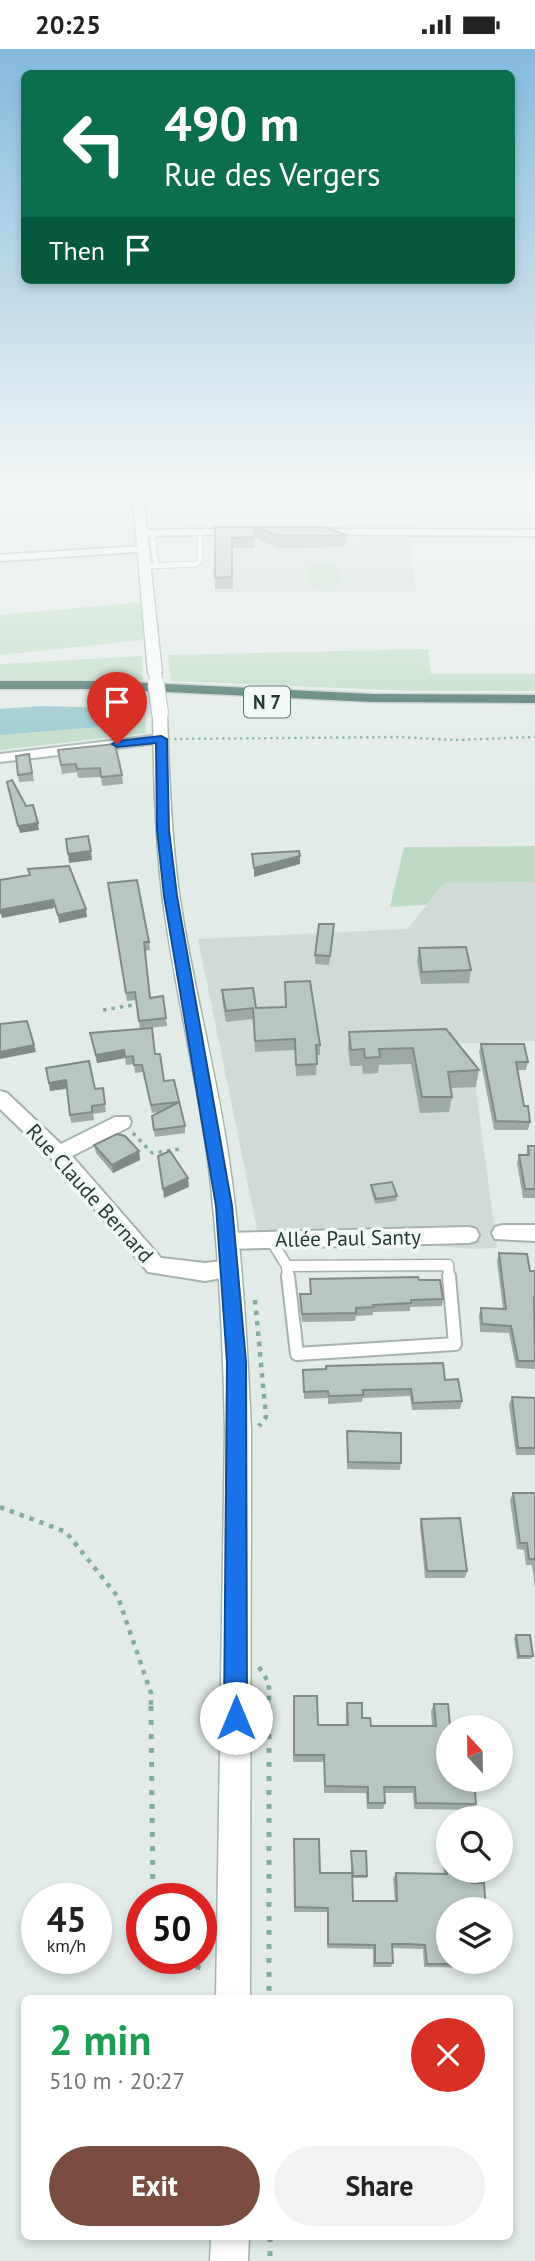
<!DOCTYPE html>
<meta charset="utf-8">
<style>
:root{--surface:#fff;--page:#f2f2f2;--text:#222;--muted:#767676;--accent:#7b4c40}
body{margin:0;font-family:"PT Sans",sans-serif;background:var(--page);color:var(--text);height:100vh;display:flex;flex-direction:column;font-size:26px;white-space:nowrap}
*{box-sizing:border-box;margin:0}
p{font-size:23px;color:var(--muted)}
.icon{flex:none;width:38px;height:38px;fill:none;stroke:currentColor;stroke-width:2;stroke-linecap:round;stroke-linejoin:round}
.map{position:relative;flex:1;overflow:hidden}
.panel{position:absolute;left:21px;top:1946px;width:492px;height:245px;display:flex;flex-direction:column;background:var(--surface);border-radius:10px;box-shadow:0 4px 10px #0003}
.panel>*{flex:none}
.banner{position:absolute;left:21px;top:21px;width:494px;height:214px;border-radius:10px;box-shadow:0 4px 10px #0003;background:#0b6e4f;color:#fff;overflow:hidden}
.needle{width:46px;rotate:338deg}
.buttons{position:absolute;left:436px;top:1666px;display:grid;gap:14px}
.buttons a{display:grid;place-items:center;width:77px;height:77px;border-radius:50%;background:var(--surface);box-shadow:0 4px 10px #0003;font-size:35px}
.speed{position:absolute;left:21px;top:1834px;display:flex;gap:14px;font-size:35px;font-weight:700;text-align:center}
.speed>*{display:grid;place-content:center;width:91px;height:91px;border-radius:50%;background:var(--surface);box-shadow:0 4px 10px #0003;line-height:1}
.speed small{font-size:18px;font-weight:400}
.speed .limit{border:10px solid #d22;background:#fff;color:#111}
.pin{position:absolute;display:grid;place-items:center;width:60px;height:60px;color:#fff;margin:-72px -30px;border-radius:50% 50% 50% 0;rotate:-45deg;box-shadow:0 0 7px #0007}
.pin .icon{rotate:45deg}
.me{position:absolute;width:77px;margin:-38px;rotate:0deg;stroke-linejoin:round;filter:drop-shadow(0 0 5px #0008)}
.turn{display:flex;align-items:center;gap:24px;height:147px;padding:0 28px;font-size:32px}
.turn .icon{width:91px;height:91px;stroke-width:2.5}
.turn b{display:block;font-size:49px;line-height:60px}
.then{display:flex;align-items:center;height:66px;padding:0 28px;background:#0003;gap:14px;font-size:26px}
.round{display:grid;place-items:center;flex:none;width:74px;height:74px;border-radius:37px;background:var(--page)}
.head{display:flex;align-items:center;justify-content:space-between;height:119px;padding:0 28px}
h1{font-size:42px;font-weight:700;line-height:52px;color:#1e9e55}
.action{display:flex;gap:14px;margin-top:auto;padding:14px 28px}
.action a{flex:1;height:80px;border-radius:42px;background:var(--accent);color:#fff;font-size:28px;font-weight:700;line-height:80px;text-align:center}
.action a+a{background:var(--page);color:var(--text)}
.status{display:flex;justify-content:space-between;align-items:center;height:49px;padding:0 35px;background:var(--surface);direction:ltr}
.status svg{height:19px;fill:currentColor}
.map>svg:first-child{display:block}
</style>
<div class="status"><b>20:25</b><svg viewBox="0 0 49 12"><path d="M0 12V9h3v3zM5 12V6h3v6zM10 12V3h3v9zM15 12V0h3v12zM26 1h20v11H26zM47 4h2v5h-2z"/></svg></div>
<div class="map">
<svg width="535" height="2212" viewBox="0 0 535 2212">
<rect width="100%" height="100%" fill="#e2ebe7"/>
<g fill="#d0dbd6">
<path d="M407 484 417 543H215L216 517H212V512L215 511V485Z"/>
<path d="M535 833V992L447 995 474 1026 497 1199 471 1200 257 1180 198 890 407 880 445 834Z"/>
</g>
<g fill="#bddbc4">
<path d="M338 515 342 537 309 538 307 516Z"/>
<path d="M143 553V591L0 606V566Z"/>
<path d="M428 600 431 625H535V642H413L171 632 168 606Z"/>
<path d="M142 607 143 631 0 630V615Z"/>
<path d="M120 654H145L146 684 0 701V686L115 677V659Z"/>
<path d="M535 797V833L445 834 426 856 390 858 404 798Z"/>
</g>
<path fill="#8ec4cc" d="M42 657 115 659 114 677 0 686V660Z"/>
<g fill="none" stroke-linecap="round" stroke-linejoin="round">
<g stroke="#a5b3ae" stroke-width="7">
<g id="lane-far2">
<path d="M152 484 156 516"/>
<path d="M147 517 196 515 200 511V483"/>
</g>
</g>
<g stroke="#a5b3ae" stroke-width="13">
<g id="lane-far1">
<path d="M271 1191 287 1217"/>
<path d="M287 1217 288 1229"/>
<path d="M287 1217 448 1216 449 1229"/>
</g>
</g>
<g stroke="#a5b3ae" stroke-width="16">
<path id="lane" d="M288 1227 297 1305 455 1295 449 1227"/>
</g>
<g stroke="#a5b3ae" stroke-width="4">
<g id="street">
<path d="M240 480 245 483 244 485 143 487 138 484 143 481Z"/>
<path d="M308 480 535 481V487L312 485 308 484Z"/>
<path d="M145 497 150 500 149 502 0 512V506Z"/>
<path d="M161 686 168 690 166 693 0 713V705Z"/>
<path d="M0 1042 7 1044 61 1095 115 1068H129L131 1073 129 1078 72 1107 161 1209 205 1214 230 1211 237 1214 240 1220 237 1226 205 1232 148 1223 52 1110 0 1060Z"/>
<path d="M502 1176H535V1192L495 1190 492 1184 495 1178Z"/>
<path d="M469 1178 476 1180 479 1186 476 1192 469 1194 228 1200 221 1198 218 1192 221 1186 228 1184Z"/>
</g>
</g>
<g stroke="#a2b6ae" stroke-width="3">
<g id="secondary">
<path d="M132 436H142L162 624 155 628 148 624Z"/>
<path d="M160 660 167 664C169 725 171 784 179 844 192 934 216 1021 229 1111 242 1200 247 1291 251 1381L250 1950H216L225 1381C223 1291 219 1200 208 1111 196 1022 173 934 162 844 155 784 154 724 153 664Z"/>
<path d="M211 2188H249L248 2212H210Z"/>
</g>
</g>
<g stroke="#c2c8c6" stroke-width="3">
<path id="highway" d="M0 632H106L372 645 535 646V654L372 653 106 640H0Z"/>
</g>
<path stroke="#85ac9f" stroke-width="2.5" stroke-dasharray="2.5 3.5" stroke-linecap="butt" d="M174 690 398 688 455 691 535 688"/>
<g stroke="#85ac9f" stroke-width="3.5" stroke-dasharray="3.5 5" stroke-linecap="butt">
<path d="M103 961 139 955"/>
<path d="M133 1084 152 1104 181 1100"/>
</g>
<g stroke="#85ac9f" stroke-width="4.5" stroke-dasharray="4.5 6" stroke-linecap="butt">
<path d="M255 1251 266 1368 259 1377"/>
<path d="M0 1458 66 1483 118 1548 151 1644V1659"/>
<path d="M259 1618 269 1634V1659"/>
</g>
<g stroke="#85ac9f" stroke-width="5" stroke-dasharray="5 9" stroke-linecap="butt">
<path d="M151 1657 153 1850"/>
<path d="M269 1657V1950"/>
<path d="M172 1909 173 1914 208 1920"/>
<path d="M270 2188V2212"/>
</g>
<use href="#lane-far2" stroke="#fff" stroke-width="5"/>
<use href="#lane-far1" stroke="#fff" stroke-width="10"/>
<use href="#lane" stroke="#fff" stroke-width="12"/>
<use href="#street" fill="#fff" fill-rule="evenodd"/>
<use href="#secondary" fill="#fff" fill-rule="evenodd"/>
<use href="#highway" fill="#326559" fill-rule="evenodd"/>
<g stroke="#a2b6ae" stroke-width="14" stroke-linecap="butt">
<path id="secondary-bridge-far1" d="M155 624 157 637"/>
</g>
<g stroke="#a2b6ae" stroke-width="18" stroke-linecap="butt">
<path id="secondary-bridge" d="M156 635 160 664"/>
</g>
<use href="#secondary-bridge-far1" stroke="#fff" stroke-width="12"/>
<use href="#secondary-bridge" stroke="#fff" stroke-width="16"/>
</g>
<g fill="#9eaaa5">
<path d="M215 478H255V499H232L233 540H215Z"/>
<path d="M255 478 346 486 345 498 278 499 255 489Z"/>
<path d="M58 701 122 726 123 735 102 737 101 728 78 729 77 723 62 725Z"/>
<path d="M29 705 34 732 19 733 16 707Z"/>
<path d="M108 834 149 893 150 901 145 902 150 949 163 947 167 977 140 980 136 951 127 952Z"/>
<path d="M334 884 329 916 315 915V906Z"/>
<path d="M419 899 471 921 469 934 421 935 417 912Z"/>
<path d="M285 933 320 996V1006H317L316 1026 296 1027 295 1001 255 1003 253 970 226 973 222 951V941L256 959 286 958Z"/>
<path d="M446 980 479 1021 476 1038 450 1039 452 1048 449 1063 420 1064 411 1015 379 1016 378 1024 363 1025 362 1017H350L348 999 349 983Z"/>
<path d="M90 984 155 1005 164 1032 174 1031 185 1077V1084L155 1088 152 1067 159 1063 152 1064 143 1023 135 1024 134 1015 126 1016 125 1009 97 1014Z"/>
<path d="M481 995 528 1013 526 1021H518L524 1057 530 1073 528 1081H494L479 1003Z"/>
<path d="M46 1019 95 1040 103 1039 106 1063 93 1065 94 1071 71 1074 67 1040 50 1042Z"/>
<path d="M94 1096 139 1102 140 1111 113 1124 96 1104Z"/>
<path d="M528 1097H535V1149H523L517 1114 519 1106H526Z"/>
<path d="M371 1136 397 1147 396 1152 375 1155 371 1141Z"/>
<path d="M499 1204 530 1222H535V1320L516 1319 509 1284 480 1283 479 1266 481 1259 503 1260 497 1212Z"/>
<path d="M310 1230 419 1231 443 1250 442 1257 410 1258V1262L373 1263V1266L356 1267 355 1272 302 1273 300 1245H310Z"/>
<path d="M326 1317 445 1331 462 1352 460 1360 412 1361 410 1347 363 1349 362 1353 328 1355V1349L304 1350 303 1321 326 1320Z"/>
<path d="M512 1348 535 1349V1406H516L509 1356Z"/>
<path d="M347 1382 401 1414 400 1421 347 1420Z"/>
<path d="M513 1444H535V1539L532 1516H526L524 1501 517 1500 510 1451Z"/>
<path d="M421 1470 467 1522 465 1529H425L420 1477Z"/>
<path d="M516 1586 533 1607 531 1610H517L514 1589Z"/>
<path d="M294 1647 318 1676H346V1661L347 1654 371 1677H432L431 1662 434 1655 448 1678 476 1755 473 1761 414 1760 413 1744H384L385 1754 383 1760H367L366 1744H324V1713H293Z"/>
<path d="M294 1795 320 1824H351V1802L367 1827V1829H353V1852H395L393 1830 396 1824 444 1825 442 1805 445 1799 463 1824 472 1834 491 1915 487 1919 424 1918 423 1900 392 1899 393 1914 391 1918H373V1900L327 1899V1863H294Z"/>
</g>
<g fill="#818b86">
<path d="M38 774 39 781 20 784 18 777Z"/>
<path d="M91 802 92 811 69 814 68 805Z"/>
<path d="M300 807V815L254 828V819Z"/>
<path d="M53 851 54 859 2 869 0 861Z"/>
<path d="M86 860 87 868 59 874 58 866Z"/>
<path d="M34 996 36 1003 0 1010V1003Z"/>
<path d="M124 1001 125 1009 97 1014 96 1006Z"/>
<path d="M66 1031 67 1039 50 1042 49 1034Z"/>
<path d="M139 1102 140 1111 113 1124 112 1116Z"/>
<path d="M188 1129 189 1138 164 1149 163 1140Z"/>
</g>
<g fill="#b8c6c0" stroke="#818b86" stroke-width="2">
<path d="M215 478H255V488L232 489V528L215 529Z"/>
<path d="M255 478H325L346 486V487H278Z"/>
<path d="M115 695 122 726 101 728 100 719 77 720 76 715 61 716 58 701Z"/>
<path d="M29 705 32 724 18 726 16 707Z"/>
<path d="M12 731 26 757 33 756 38 774 18 777 7 733Z"/>
<path d="M88 787 91 802 68 805 66 790Z"/>
<path d="M299 802 300 807 254 819 252 805Z"/>
<path d="M69 817 86 860 58 866 53 851 0 861V865V831L30 826 28 820Z"/>
<path d="M137 831 149 893H144L150 949 163 947 166 969 139 972 135 943 126 944 108 834Z"/>
<path d="M319 875H334L330 907 315 906Z"/>
<path d="M466 898 471 921 422 923 419 899Z"/>
<path d="M310 932 320 996H316L317 1015 296 1016 295 990 255 992 253 959 226 962 222 941 253 939 256 959 286 958 285 933Z"/>
<path d="M27 972 34 996 0 1003V975Z"/>
<path d="M152 979 155 1005H160L164 1032 174 1031 185 1077 154 1081 152 1067 179 1053 151 1056 142 1016H134L133 1007 125 1008 124 1001 96 1006 90 984Z"/>
<path d="M446 980 479 1021 448 1023 452 1048H422L413 999 379 1000 380 1008 365 1009 364 1000 351 1001 349 983Z"/>
<path d="M481 995H524L528 1013H516L524 1057H528L530 1073 496 1072Z"/>
<path d="M89 1012 95 1040 103 1039 105 1055 92 1057V1063L70 1066 66 1031 49 1034 46 1019Z"/>
<path d="M117 1085 125 1087 139 1102 112 1116 94 1096Z"/>
<path d="M528 1097H535V1140H525L519 1106H529Z"/>
<path d="M170 1102 188 1129 163 1140 158 1107Z"/>
<path d="M392 1133 397 1147 376 1150 371 1136Z"/>
<path d="M499 1204 527 1205 530 1222H535V1250L534 1249 535 1312H518L511 1277 482 1275 481 1259 506 1260Z"/>
<path d="M418 1228 419 1231H440L443 1250 411 1251V1254L373 1256 374 1258 356 1259V1264L302 1265 300 1245H311L310 1230Z"/>
<path d="M443 1314 445 1331 458 1330 462 1352 413 1354 411 1340 363 1341V1346L329 1347 328 1342 304 1343 303 1321 326 1320V1317Z"/>
<path d="M512 1348 535 1349V1399H518Z"/>
<path d="M347 1382 401 1384V1414L348 1413Z"/>
<path d="M513 1444H535V1512V1510H529L527 1494H520Z"/>
<path d="M460 1469 467 1522H427L421 1470Z"/>
<path d="M516 1586H530L533 1607H519Z"/>
<path d="M294 1647H317L318 1676H348L347 1654H362V1669H370L371 1677H436L434 1655H448L450 1676 458 1677V1678H448V1731H474L476 1755 416 1754 415 1738H384L385 1754H368V1738L325 1737 324 1706H294Z"/>
<path d="M294 1790H319L320 1824H352L353 1852H397L396 1824 447 1825 445 1799H448V1822H463V1824H471L472 1834H484L486 1860H448V1913H491V1915H427L425 1896 409 1895H392L393 1914H375V1896L328 1895V1859L295 1858Z"/>
<path d="M351 1802H366L367 1827H353Z"/>
</g>
<linearGradient id="sky" x2="0" y2="1"><stop stop-color="#84badd"/><stop offset="0.59" stop-color="#f2f6f4"/><stop offset="1" stop-color="#f2f6f4" stop-opacity="0"/></linearGradient>
<rect width="535" height="745" fill="url(#sky)"/>
<path fill="#1a73e8" stroke="#114b97" stroke-width="2" d="M161 687 167 690 169 781 177 847 232 1157 246 1313 247 1669 244 1677 236 1680 228 1677 224 1669 227 1313 216 1157 164 847 157 781 156 694 117 698 112 695 117 692Z"/>
<g text-anchor="middle" dominant-baseline="central" stroke-width="7" stroke-linejoin="round" paint-order="stroke">
<rect fill="#f2f8f5" stroke="#62746e" stroke-width="2" x="244" y="637.5" width="46" height="31" rx="5"/>
<g font-size="19" font-weight="bold" fill="#243b34">
<text x="267" y="653">N 7</text>
</g>
<g font-size="21" fill="#243b34" stroke="#f2f8f5">
<text transform="translate(90 1144) rotate(48)">Rue Claude Bernard</text>
<text transform="translate(348 1189) rotate(-1)">Allée Paul Santy</text>
</g>
</g>
</svg>
<div class="buttons">
<a><svg class="needle" viewBox="-14 -14 28 28"><path d="M0-13l5 13h-10z" fill="#e53935"/><path d="M0 13l5-13h-10z" fill="#767676"/></svg></a>
<a><svg class="icon" aria-label="search" viewBox="0 0 24 24"><circle cx="10" cy="10" r="6"/><path d="M15 15l6 6"/></svg></a>
<a><svg class="icon" aria-label="layers" viewBox="0 0 24 24"><path d="M12 4l9 5-9 5-9-5zM3 14l9 5 9-5"/></svg></a>
</div>
<div class="speed"><div>45<small>km/h</small></div><div class="limit">50</div></div>
<div class="pin" style="left:117px;top:695px;background:#d93025"><svg class="icon" aria-label="arrive" viewBox="0 0 24 24"><path d="M6 21V4h12l-3 4 3 4H6"/></svg></div>
<svg class="me" style="left:236px;top:1669px" viewBox="-20 -20 40 40"><circle r="19" fill="#fff"/><path d="M0-13L10 11 0 6-10 11z" fill="#1a73e8"/></svg>
<div class="banner">
<div class="turn"><svg class="icon" aria-label="left" viewBox="0 0 24 24"><path d="M17 20v-9H6M10 6l-5 5 5 5"/></svg><div><b>490 m</b>Rue des Vergers</div></div>
<div class="then">Then<svg class="icon" aria-label="arrive" viewBox="0 0 24 24"><path d="M6 21V4h12l-3 4 3 4H6"/></svg></div>
</div>
<section class="panel">
<div class="head"><div><h1>2 min</h1><p>510 m · 20:27</p></div><a class="round" style="background:#d93025;color:#fff"><svg class="icon" aria-label="close" viewBox="0 0 24 24"><path d="M6 6l12 12M18 6L6 18"/></svg></a></div>
<div class="action"><a>Exit</a><a>Share</a></div>
</section>
</div>
